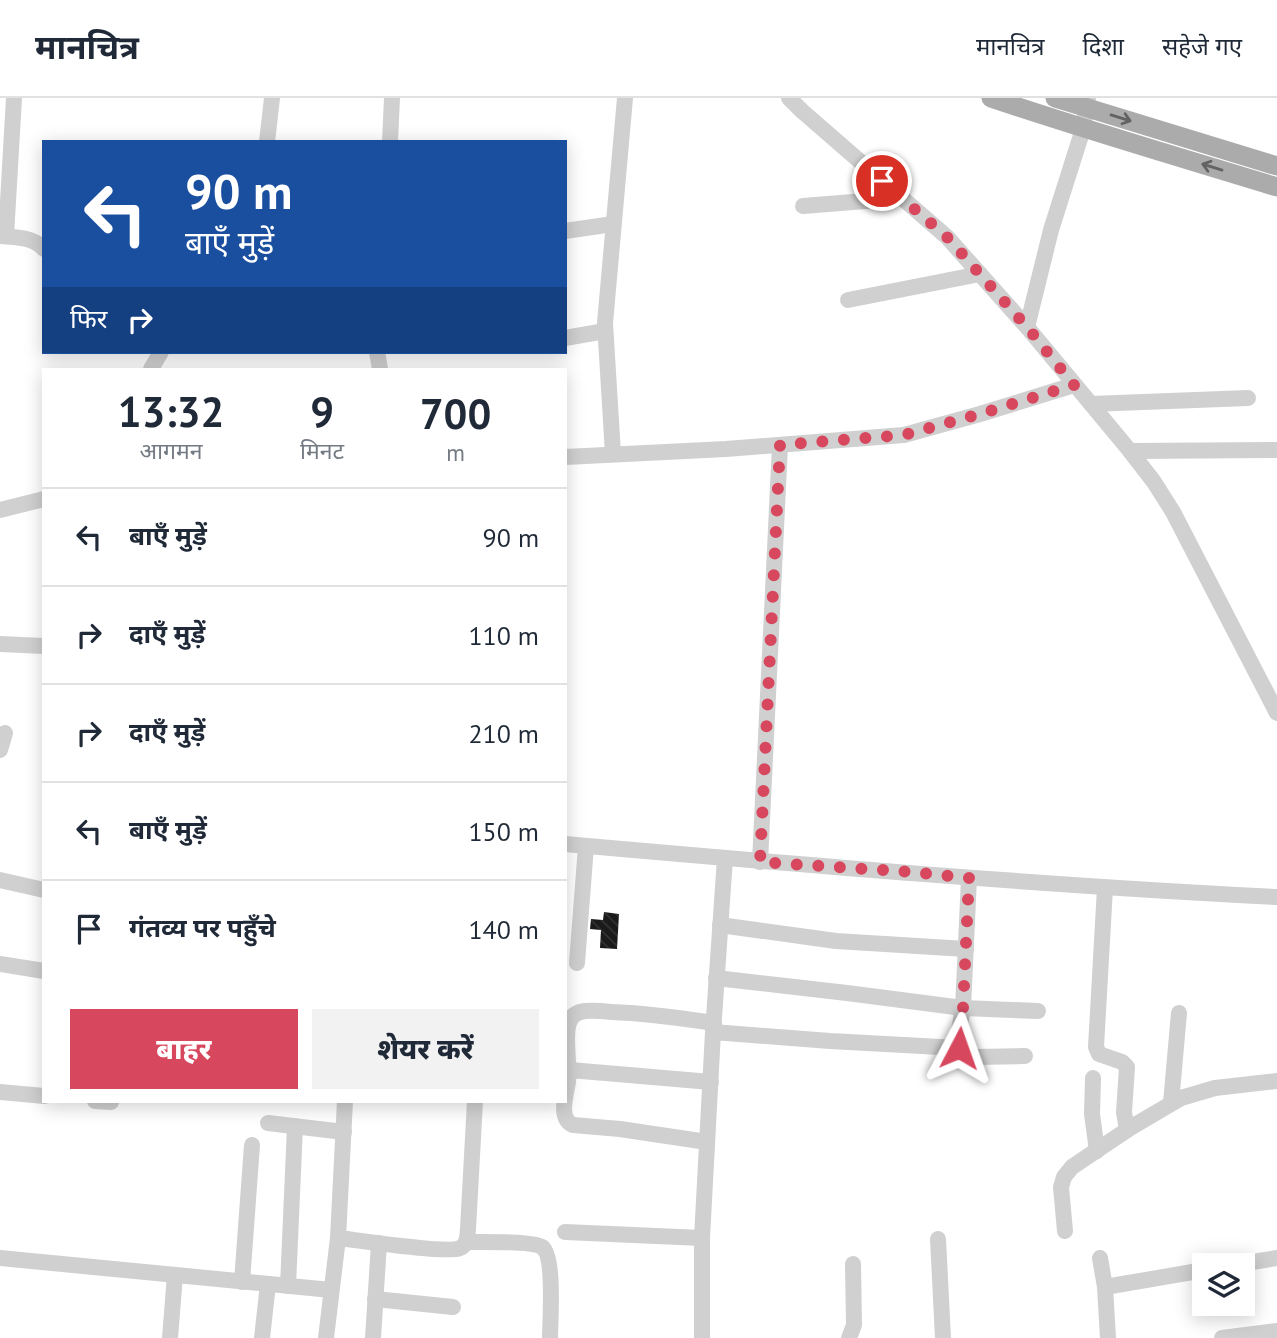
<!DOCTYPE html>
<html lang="hi">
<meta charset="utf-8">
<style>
:root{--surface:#fff;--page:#f2f2f3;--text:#1f2937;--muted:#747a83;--line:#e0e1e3;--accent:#d7475d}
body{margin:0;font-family:"PT Sans","Noto Sans Devanagari",sans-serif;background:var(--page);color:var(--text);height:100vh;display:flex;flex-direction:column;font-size:26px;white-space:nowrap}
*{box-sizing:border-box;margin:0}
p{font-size:23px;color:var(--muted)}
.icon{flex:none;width:38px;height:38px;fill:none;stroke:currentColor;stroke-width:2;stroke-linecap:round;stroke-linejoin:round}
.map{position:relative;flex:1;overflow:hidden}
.side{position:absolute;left:42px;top:270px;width:525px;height:735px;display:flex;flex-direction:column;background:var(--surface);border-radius:0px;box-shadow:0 4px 18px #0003}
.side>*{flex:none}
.hud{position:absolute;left:42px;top:42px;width:525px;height:214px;border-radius:0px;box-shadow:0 4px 18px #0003;background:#1a4fa0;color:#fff;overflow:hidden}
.controls{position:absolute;left:1192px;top:1155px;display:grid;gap:14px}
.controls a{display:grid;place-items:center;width:63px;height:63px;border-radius:0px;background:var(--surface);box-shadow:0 4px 18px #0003;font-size:35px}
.pin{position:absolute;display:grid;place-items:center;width:60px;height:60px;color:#fff;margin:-30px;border:4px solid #fff;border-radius:50%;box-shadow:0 2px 7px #0007}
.me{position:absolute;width:77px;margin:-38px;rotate:4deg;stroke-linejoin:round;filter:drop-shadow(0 0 5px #0008)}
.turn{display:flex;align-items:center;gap:24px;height:147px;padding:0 28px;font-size:32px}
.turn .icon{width:91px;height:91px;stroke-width:2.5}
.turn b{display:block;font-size:49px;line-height:60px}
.then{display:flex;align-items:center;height:66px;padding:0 28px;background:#0003;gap:14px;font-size:26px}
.eta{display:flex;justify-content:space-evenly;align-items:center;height:119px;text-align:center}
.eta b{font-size:42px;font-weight:800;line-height:49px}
.primary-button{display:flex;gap:14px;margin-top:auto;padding:14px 28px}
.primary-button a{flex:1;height:80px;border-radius:0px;background:var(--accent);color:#fff;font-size:28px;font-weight:800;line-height:80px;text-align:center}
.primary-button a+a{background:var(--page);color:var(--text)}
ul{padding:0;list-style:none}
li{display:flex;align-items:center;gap:21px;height:98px;padding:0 28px;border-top:2px solid var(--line)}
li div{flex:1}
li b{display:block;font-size:26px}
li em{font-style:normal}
header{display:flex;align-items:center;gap:42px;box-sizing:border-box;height:98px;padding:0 35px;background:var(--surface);border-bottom:2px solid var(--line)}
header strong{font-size:33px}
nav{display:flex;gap:38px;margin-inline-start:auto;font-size:24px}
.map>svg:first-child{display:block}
</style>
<header>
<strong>मानचित्र</strong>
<nav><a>मानचित्र</a><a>दिशा</a><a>सहेजे गए</a></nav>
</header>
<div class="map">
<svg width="1277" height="1240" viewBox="0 0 1277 1240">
<defs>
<pattern id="building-back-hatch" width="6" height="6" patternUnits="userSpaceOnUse" patternTransform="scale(1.75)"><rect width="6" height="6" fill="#1a1a1a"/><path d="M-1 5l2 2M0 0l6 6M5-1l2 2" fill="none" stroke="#333"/></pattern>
</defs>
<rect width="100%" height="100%" fill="#fff"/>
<path fill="url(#building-back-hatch)" d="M604 814 619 816 617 851 600 850 601 832 590 831 591 821 603 822Z"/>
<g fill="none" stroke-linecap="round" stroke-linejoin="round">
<g stroke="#d0d0d0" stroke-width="16">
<path d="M789 0 802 13 947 139 1027 229 1130 353 1154 384 1173 414 1277 615"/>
<path d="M267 44 272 0"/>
<path d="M390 44 392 0"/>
<path d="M803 108 903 100"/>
<path d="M565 133 613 126"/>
<path d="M0 138C15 139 33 139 44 151"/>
<path d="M6 138 14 0"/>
<path d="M848 202 980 176"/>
<path d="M1027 229 1051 132 1083 31 1088 0"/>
<path d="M565 240 605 233"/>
<path d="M377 254 380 271"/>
<path d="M151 271 161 254"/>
<path d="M1091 306 1248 300"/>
<path d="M1130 353 1277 352"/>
<path d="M613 356 605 225 625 0"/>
<path d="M565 359 726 351 904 337 980 316 1074 287"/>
<path d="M0 412 44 401"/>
<path d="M0 546 44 548"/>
<path d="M0 652 5 635"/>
<path d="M565 746C802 767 1039 787 1277 799"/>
<path d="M760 764 780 347"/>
<path d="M969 780 963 910 958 938 959 950 963 954 973 959 1025 958"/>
<path d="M0 782 44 792"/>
<path d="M1105 790 1096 949 1099 956 1122 964 1127 969 1124 1014 1127 1032"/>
<path d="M720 827 836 843 966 851"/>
<path d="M577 865 586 748"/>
<path d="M0 866 44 873"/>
<path d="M716 880 847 895 963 910 1038 913"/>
<path d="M713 934 830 943 959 950"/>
<path d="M570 972 711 984"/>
<path d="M1093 980 1092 1016 1097 1053"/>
<path d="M0 994 44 998"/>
<path d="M95 1003 111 1004"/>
<path d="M1171 1005 1179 915"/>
<path d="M268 1025 344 1034"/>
<path d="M707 1044 620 1031 573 1027C558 1021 566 997 568 984 570 967 564 938 569 925 571 917 578 914 585 913 594 912 603 913 612 914 646 915 680 920 714 925"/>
<path d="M1065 1133 1061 1089 1064 1079 1072 1069 1130 1030 1181 1000 1215 990 1277 983"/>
<path d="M565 1134 702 1140"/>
<path d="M338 1140C356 1142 448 1156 460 1150 468 1147 467 1138 468 1131L475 1003"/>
<path d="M938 1141 943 1240"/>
<path d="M466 1144C480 1144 533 1143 542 1149 555 1158 550 1224 550 1240"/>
<path d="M0 1160 331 1192"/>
<path d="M1100 1160 1105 1189 1108 1240"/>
<path d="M1234 1167 1277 1160"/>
<path d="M242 1184 252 1047"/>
<path d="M288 1188 295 1028"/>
<path d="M1105 1189 1204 1172"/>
<path d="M375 1201 453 1209"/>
<path d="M170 1240 175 1177"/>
<path d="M262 1240 268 1186"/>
<path d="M326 1240 338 1140 345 1003"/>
<path d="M373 1240 379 1145"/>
<path d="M702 1240V1140L713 934 725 760"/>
<path d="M849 1240 854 1227 853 1166"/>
<path d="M1222 1240 1277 1233"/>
</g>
<g stroke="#ababab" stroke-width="19">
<path d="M991 0C1086 32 1182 60 1277 89"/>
<path d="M1055 0 1277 68"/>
</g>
</g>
<defs><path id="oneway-shaft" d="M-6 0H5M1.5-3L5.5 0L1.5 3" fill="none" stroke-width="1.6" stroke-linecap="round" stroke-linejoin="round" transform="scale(1.75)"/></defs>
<g stroke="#636363">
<use href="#oneway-shaft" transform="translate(1121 20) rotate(17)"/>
<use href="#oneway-shaft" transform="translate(1212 69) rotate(-163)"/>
</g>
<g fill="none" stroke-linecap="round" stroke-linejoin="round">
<path stroke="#d7475d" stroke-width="12" stroke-dasharray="0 21.6" d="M882 83 947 139 1027 229 1074 287 980 316 904 337 780 347 760 764 912 774 969 780 963 910 958 938 959 950"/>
</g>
</svg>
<div class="controls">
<a><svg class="icon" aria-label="layers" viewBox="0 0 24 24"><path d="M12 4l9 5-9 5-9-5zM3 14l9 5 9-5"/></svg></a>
</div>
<div class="pin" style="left:882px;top:83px;background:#d93025"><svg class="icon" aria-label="arrive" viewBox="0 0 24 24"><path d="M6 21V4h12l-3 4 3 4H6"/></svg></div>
<svg class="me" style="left:959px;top:950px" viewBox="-20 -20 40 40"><path d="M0-17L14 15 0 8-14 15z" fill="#d7475d" stroke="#fff" stroke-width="4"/></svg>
<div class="hud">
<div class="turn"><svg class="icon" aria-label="left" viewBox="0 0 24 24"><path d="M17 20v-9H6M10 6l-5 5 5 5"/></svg><div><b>90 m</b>बाएँ मुड़ें</div></div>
<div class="then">फिर<svg class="icon" aria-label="right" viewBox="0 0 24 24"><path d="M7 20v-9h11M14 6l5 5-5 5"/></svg></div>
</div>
<section class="side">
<div class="eta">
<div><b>13:32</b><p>आगमन</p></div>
<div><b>9</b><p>मिनट</p></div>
<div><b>700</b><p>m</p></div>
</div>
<ul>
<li><svg class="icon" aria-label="left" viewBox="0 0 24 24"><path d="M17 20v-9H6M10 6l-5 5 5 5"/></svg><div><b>बाएँ मुड़ें</b></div><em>90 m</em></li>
<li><svg class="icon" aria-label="right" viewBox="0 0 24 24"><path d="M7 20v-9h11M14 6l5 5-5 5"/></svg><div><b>दाएँ मुड़ें</b></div><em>110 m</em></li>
<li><svg class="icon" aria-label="right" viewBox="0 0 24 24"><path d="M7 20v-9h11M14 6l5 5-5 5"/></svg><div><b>दाएँ मुड़ें</b></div><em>210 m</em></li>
<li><svg class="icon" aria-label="left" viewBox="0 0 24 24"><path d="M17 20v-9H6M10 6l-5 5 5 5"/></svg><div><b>बाएँ मुड़ें</b></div><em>150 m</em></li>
<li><svg class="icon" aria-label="arrive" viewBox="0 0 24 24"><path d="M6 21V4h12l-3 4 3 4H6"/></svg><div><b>गंतव्य पर पहुँचे</b></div><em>140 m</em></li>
</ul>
<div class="primary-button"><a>बाहर</a><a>शेयर करें</a></div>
</section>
</div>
